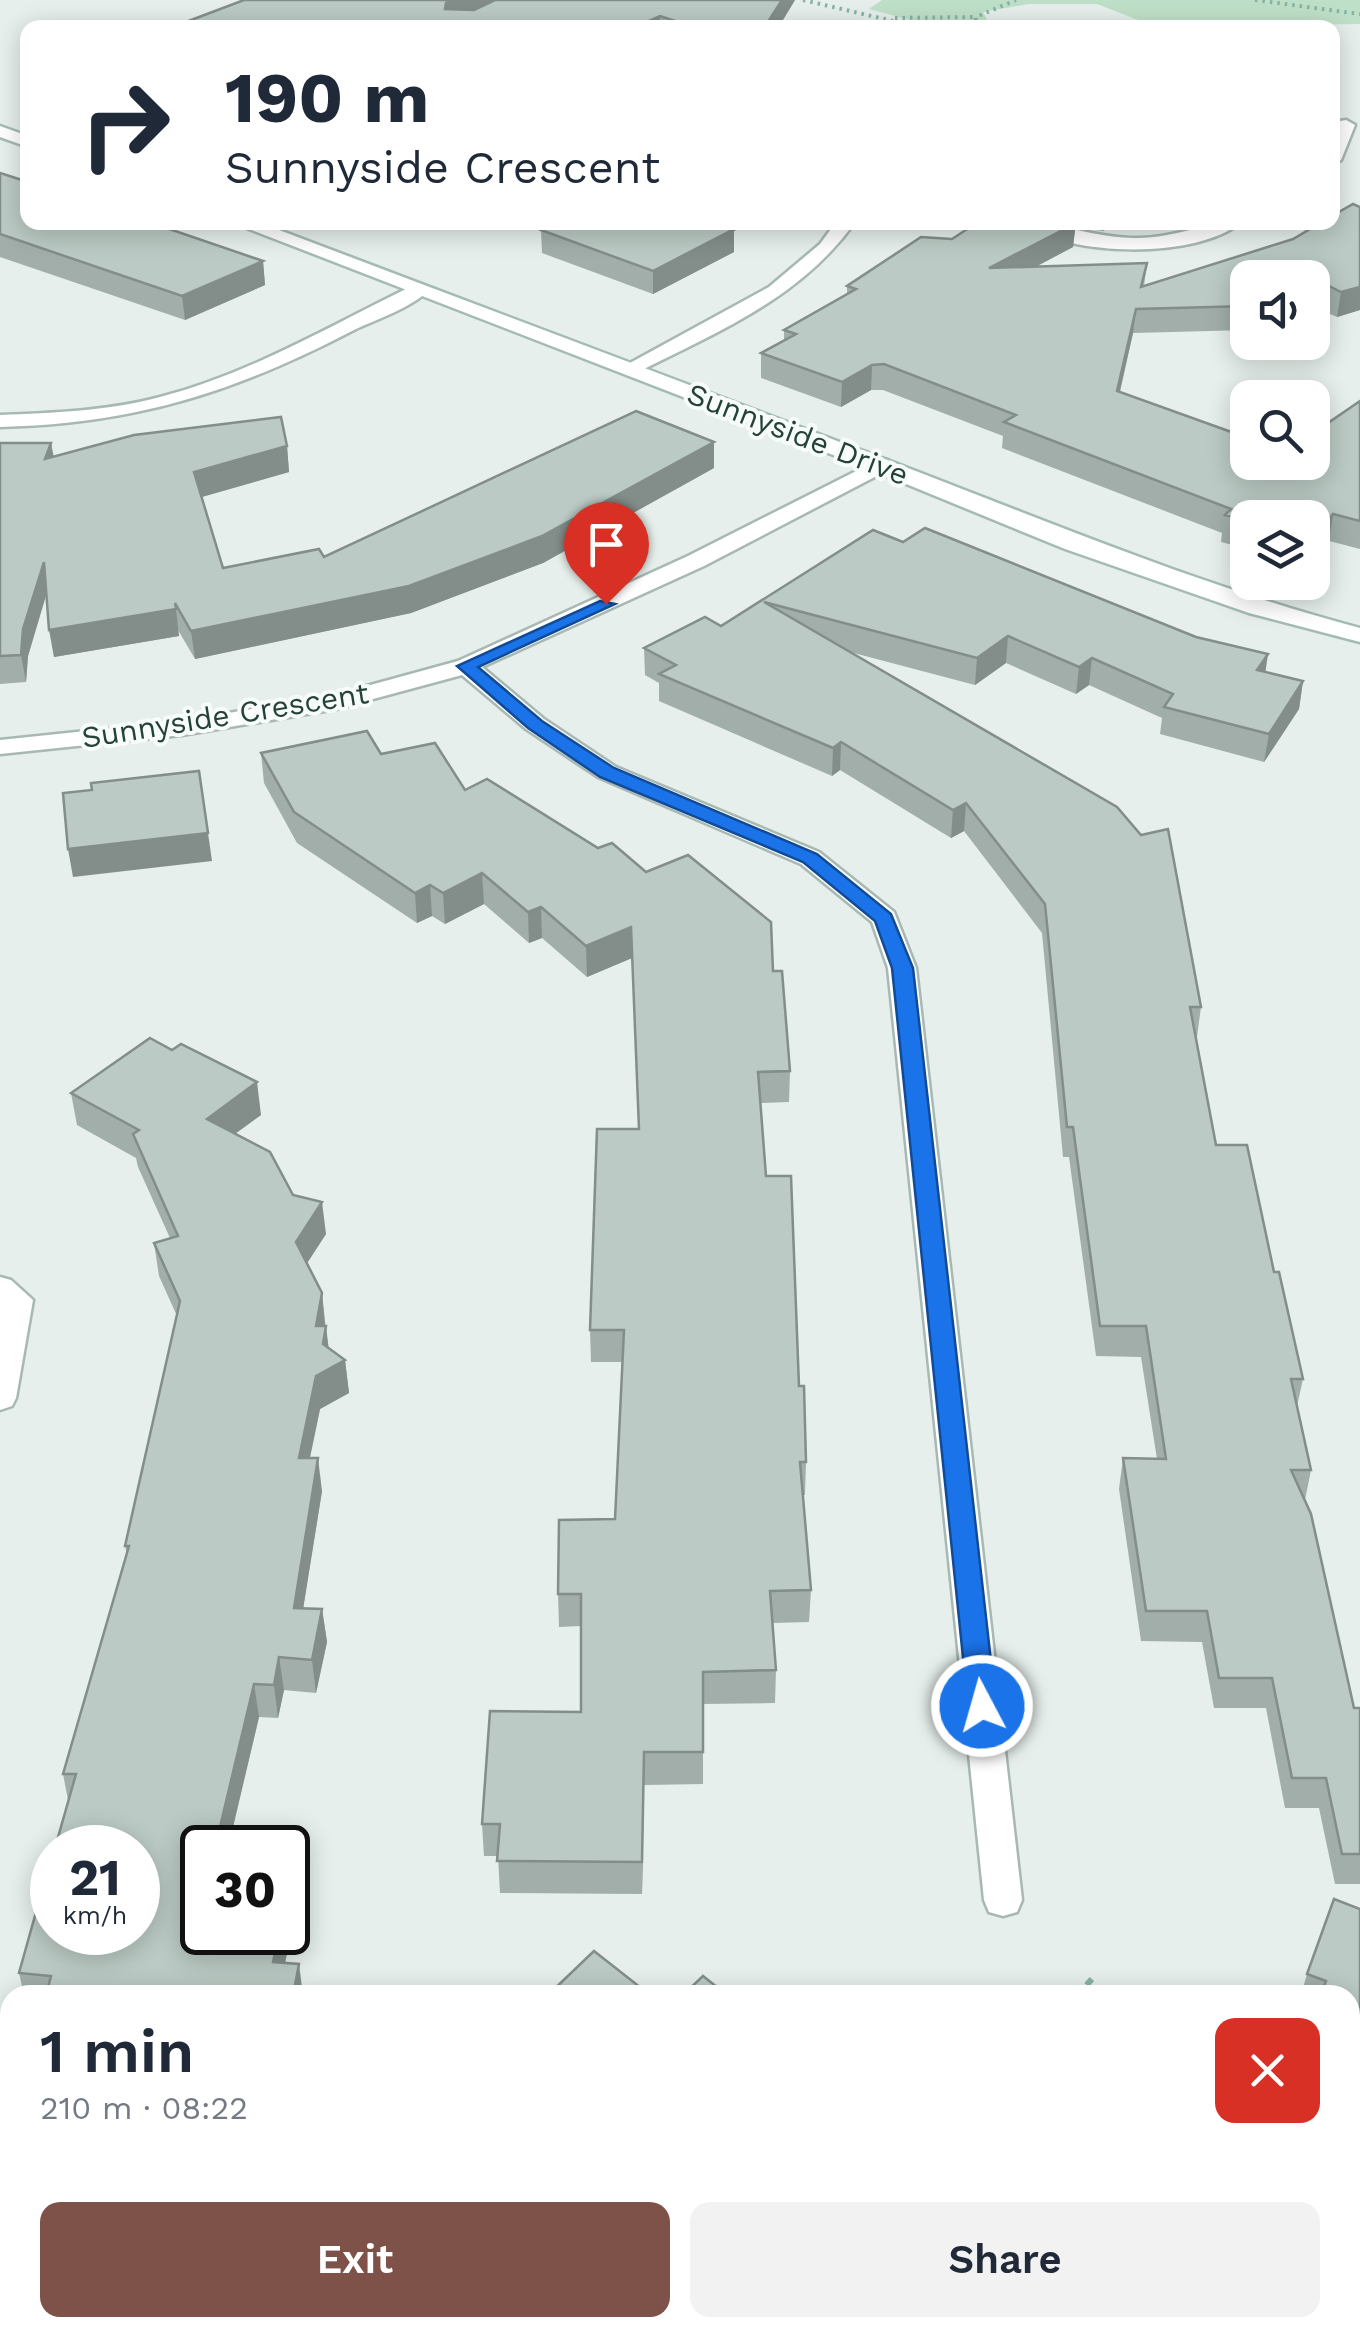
<!DOCTYPE html>
<meta charset="utf-8">
<style>
:root{--surface:#fff;--page:#f2f2f3;--text:#1f2937;--muted:#747a83;--accent:#7f5249}
body{margin:0;font-family:"Work Sans",sans-serif;background:var(--page);color:var(--text);height:100vh;display:flex;flex-direction:column;font-size:38px;white-space:nowrap}
*{box-sizing:border-box;margin:0}
p{font-size:32px;color:var(--muted)}
.icon{flex:none;width:55px;height:55px;fill:none;stroke:currentColor;stroke-width:2;stroke-linecap:round;stroke-linejoin:round}
.map{position:relative;flex:1;overflow:hidden}
.drawer{position:absolute;left:0px;top:1985px;width:1360px;height:352px;display:flex;flex-direction:column;background:var(--surface);border-radius:30px 30px 0 0;box-shadow:0 5px 25px #0003}
.drawer>*{flex:none}
.banner{position:absolute;left:20px;top:20px;width:1320px;height:210px;border-radius:20px;box-shadow:0 5px 25px #0003;background:#fff;color:var(--text);overflow:hidden}
.buttons{position:absolute;left:1230px;top:260px;display:grid;gap:20px}
.buttons a{display:grid;place-items:center;width:100px;height:100px;border-radius:20px;background:var(--surface);box-shadow:0 5px 25px #0003;font-size:50px}
.speed{position:absolute;left:30px;top:1825px;display:flex;gap:20px;font-size:50px;font-weight:700;text-align:center}
.speed>*{display:grid;place-content:center;width:130px;height:130px;border-radius:50%;background:var(--surface);box-shadow:0 5px 25px #0003;line-height:1}
.speed small{font-size:25px;font-weight:400}
.speed .limit{border:5px solid #111;border-radius:15px;background:#fff;color:#111}
.pin{position:absolute;display:grid;place-items:center;width:85px;height:85px;color:#fff;margin:-102px -42px;border-radius:50% 50% 50% 0;rotate:-45deg;box-shadow:0 0 10px #0007}
.pin .icon{rotate:45deg}
.me{position:absolute;width:110px;margin:-55px;rotate:354deg;stroke-linejoin:round;filter:drop-shadow(0 0 8px #0008)}
.turn{display:flex;align-items:center;gap:35px;height:210px;padding:0 40px;font-size:45px}
.turn .icon{width:130px;height:130px;stroke-width:2.5}
.turn b{display:block;font-size:70px;line-height:85px}
.round{display:grid;place-items:center;flex:none;width:105px;height:105px;border-radius:20px;background:var(--page)}
.head{display:flex;align-items:center;justify-content:space-between;height:170px;padding:0 40px}
h1{font-size:60px;font-weight:600;line-height:75px}
.action{display:flex;gap:20px;margin-top:auto;padding:20px 40px}
.action a{flex:1;height:115px;border-radius:20px;background:var(--accent);color:#fff;font-size:40px;font-weight:600;line-height:115px;text-align:center}
.action a+a{background:var(--page);color:var(--text)}
.map>svg:first-child{display:block}
</style>
<div class="map">
<svg width="1360" height="2337" viewBox="0 0 1360 2337">
<rect width="100%" height="100%" fill="#e6efeb"/>
<path fill="#bfe0c8" d="M882 0H1360V24L1156 27 1097 4H1028L983 12 991 27H936L869 9Z"/>
<g fill="none" stroke-linecap="round" stroke-linejoin="round">
<g stroke="#a8b8b2" stroke-width="5">
<g id="street">
<path d="M1346 120 1355 125 1341 160 1332 165V137L1340 121Z"/>
<path d="M836 222H855C800 299 717 332 636 373L619 369 769 287 820 244Z"/>
<path d="M1020 222C1059 222 1095 238 1135 238 1172 239 1205 222 1241 222 1197 260 1065 257 1020 222Z"/>
<path d="M412 286 429 290C411 308 377 319 354 330 235 392 135 424 0 427V415C53 413 108 411 160 397 249 374 330 326 412 286Z"/>
<path d="M880 459 888 460V470L704 566 482 667 544 719 616 767 819 852 894 912 916 968 1022 1900 1017 1912 1003 1916 989 1912 984 1900 888 968 872 922 801 864 598 777 526 729 462 675 336 709 182 735 0 754V740L182 721 334 695 458 661 688 556Z"/>
<path d="M0 1277 11 1280 33 1300 16 1398 12 1406 0 1410Z"/>
</g>
</g>
<g stroke="#a4bbb3" stroke-width="5">
<g id="secondary">
<path d="M0 126 28 136V147L0 137Z"/>
<path d="M231 222H258C466 301 674 379 882 458 1042 519 1194 584 1360 628V642L1249 613 1065 549 872 470Z"/>
</g>
</g>
<g stroke="#86b3a5" stroke-width="4" stroke-dasharray="2.5 5" stroke-linecap="butt">
<path d="M803 0 923 28"/>
<path d="M1255 0 1360 14"/>
<path d="M895 18 976 17"/>
<path d="M975 28 976 17 1016 0"/>
</g>
<g stroke="#86b3a5" stroke-width="8" stroke-dasharray="6 10" stroke-linecap="butt">
<path d="M1087 1980 1104 1995"/>
<path d="M1350 2217 1360 2226"/>
</g>
<use href="#street" fill="#fff" fill-rule="evenodd"/>
<use href="#secondary" fill="#fff" fill-rule="evenodd"/>
</g>
<g fill="#a1aea9">
<path d="M795 0 778 28H170Z"/>
<path d="M0 173 263 261 265 285 185 320 0 257Z"/>
<path d="M1360 207V310L1337 317 1248 278V330L1133 333 1120 392 1312 462 1360 401V549L1329 541 1312 560V518H1248V549L1221 542 1222 533 1002 448 1003 436 883 390H871L841 407 761 378V353L784 341V330L847 294V286L952 239 978 222H1119L1103 231 1075 227 1073 247 1037 266 1147 263 1144 286 1293 239Z"/>
<path d="M555 222H742V228L734 231V252L653 294 542 253 541 230Z"/>
<path d="M0 443H51L54 457 287 446 289 472 202 497 223 568 324 557 714 468 543 563 411 613 195 659 178 630 179 636 54 657 46 594 28 656 26 682 0 684Z"/>
<path d="M903 542 1266 672 1303 681 1299 709 1264 762 1160 734 1162 718 1089 685 1076 694 1006 663 975 685 850 652 1201 1007 1197 1037H1195L1216 1145 1274 1272 1303 1379 1297 1406 1311 1470 1305 1500 1354 1708H1360V1884H1335L1319 1808H1285L1266 1708H1214L1202 1642 1141 1641 1119 1489 1123 1458 1157 1459 1141 1357 1096 1356 1069 1157H1063L1042 933 964 831 951 838 840 770 832 776 659 701V683L645 675 644 648 721 626Z"/>
<path d="M261 753 381 754 598 848 646 872 773 971 790 1071 789 1102 761 1103 766 1176 799 1386 806 1462 805 1495H803L811 1590 809 1622 773 1623 776 1670 775 1703 703 1704V1784L644 1785 642 1894 500 1893 498 1856H484L482 1824 581 1712V1626L559 1627 558 1594 615 1519 623 1362H591L590 1330 639 1129 632 958 587 977 542 938 529 943 484 904 445 924 432 916 417 923 297 843 264 783Z"/>
<path d="M71 1093 261 1115 235 1134 293 1195 326 1234 307 1263 322 1293 328 1348 345 1360 349 1393 320 1409 310 1458 322 1491 303 1608 322 1609 327 1642 316 1693 284 1690 278 1718 259 1717 228 1848H202V1932H288V1915L291 1935 285 1963 303 1995H24L19 1973 68 1800 63 1774 127 1555 125 1546 177 1316 159 1276 154 1243 170 1238 138 1167 136 1158 77 1125Z"/>
<path d="M1360 1909V2136L1350 2132V1995H1301L1307 1974Z"/>
<path d="M0 2104 10 2105V2303L1 2302 0 2300V2246L5 2232 0 2231Z"/>
<path d="M636 2328H996L995 2333 981 2331 980 2337H656L636 2333Z"/>
<path d="M1129 2328H1302L1286 2337H1136Z"/>
</g>
<g fill="#838d89">
<path d="M454 0H505L448 25 445 9 446 3Z"/>
<path d="M782 0H795L778 28H764Z"/>
<path d="M660 16V28H633Z"/>
<path d="M710 222H742V228L734 231V252L653 294V271Z"/>
<path d="M1104 222H1119L1103 231Z"/>
<path d="M1076 223 1073 247 988 292 989 268Z"/>
<path d="M263 261 265 285 185 320 182 296Z"/>
<path d="M1325 284 1321 309 1312 312V288Z"/>
<path d="M1360 287V310L1337 317 1341 292Z"/>
<path d="M1136 309 1133 333 1114 416 1117 391Z"/>
<path d="M872 365 871 390 841 407 842 382Z"/>
<path d="M714 442V468L543 563 411 613 195 659 191 631Z"/>
<path d="M51 443 55 469 45 459Z"/>
<path d="M287 446 289 472 198 498 194 472Z"/>
<path d="M1333 514 1329 541 1312 560 1313 539Z"/>
<path d="M44 562 48 589 28 656 26 682 21 655 23 629Z"/>
<path d="M176 609 179 636 54 657 49 630Z"/>
<path d="M1008 636 1006 663 975 685 977 658Z"/>
<path d="M1268 654 1264 682 1257 670Z"/>
<path d="M1092 658 1089 685 1076 694 1079 667Z"/>
<path d="M1303 681 1299 709 1264 762 1269 734Z"/>
<path d="M841 742 840 770 832 776 833 748Z"/>
<path d="M966 803 964 831 951 838 953 810Z"/>
<path d="M208 833 212 861 73 877 68 849Z"/>
<path d="M482 873 484 904 445 924 443 893Z"/>
<path d="M430 885 432 916 417 923 415 893Z"/>
<path d="M541 907 542 938 529 943 528 912Z"/>
<path d="M631 927 632 958 587 977 586 946Z"/>
<path d="M257 1082 261 1115 211 1151 207 1119Z"/>
<path d="M322 1202 326 1234 300 1274 296 1242Z"/>
<path d="M322 1293 325 1326H316Z"/>
<path d="M326 1326 330 1359 345 1360 349 1393 320 1409 303 1490 299 1458Z"/>
<path d="M318 1458 322 1491 298 1641 294 1608Z"/>
<path d="M322 1609 327 1642 316 1693 312 1660Z"/>
<path d="M279 1657 284 1690 278 1718 274 1685Z"/>
<path d="M254 1684 259 1717 228 1848H215Z"/>
<path d="M644 1752V1785L642 1894V1862Z"/>
<path d="M288 1915 291 1935 278 1995 273 1962 279 1932H288Z"/>
<path d="M299 1964 303 1995H293Z"/>
<path d="M1360 2260V2282L1356 2295 1350 2299V2266Z"/>
<path d="M1247 2328H1302L1286 2337H1231Z"/>
</g>
<g fill="#bbcac4" stroke="#838d89" stroke-width="2.5">
<path d="M244 0H454L446 3 445 9 474 10 495 0H782L764 28H697L660 16 633 28H170Z"/>
<path d="M873 24 886 28H866Z"/>
<path d="M0 173 28 182V222H149L263 261 182 296 0 234Z"/>
<path d="M1353 204 1360 207V287L1341 292 1325 284 1312 288V278H1248V306L1136 309 1117 391 1248 438V462H1312V434L1360 401V521L1333 514 1313 539 1312 518H1248V521L1225 515 1231 509 1004 422 1016 415 884 364 872 365 842 382 761 353 796 334 784 330 856 289 847 286 921 237 952 239 978 222 1076 223 989 268 1147 263 1141 287 1293 239 1322 222H1332V216Z"/>
<path d="M555 222H714L734 229 653 271 541 230Z"/>
<path d="M636 411 714 442 542 536 409 586 191 631 175 603 176 609 49 630 44 562 23 629 21 655 0 656V443H51L45 459 134 435 281 417 287 446 194 472 223 568 319 549 324 557Z"/>
<path d="M925 528 1196 637 1268 654 1257 670 1303 681 1269 734 1164 707 1173 694 1092 658 1079 667 1008 636 977 658 764 602 1117 807 1141 835 1168 829 1201 1007H1190L1216 1145H1247L1274 1272H1279L1303 1379H1291L1311 1470H1291L1311 1514 1354 1708H1360V1854H1342L1326 1778H1292L1272 1678H1219L1207 1611H1146L1123 1458 1166 1459 1146 1326H1100L1073 1127H1067L1045 904 966 803 953 810 841 742 833 748 659 674 676 665 644 648 705 617 721 626 873 530 903 542Z"/>
<path d="M367 731 381 754 435 743 465 790 487 779 598 848 612 843 646 872 688 855 771 922 773 971H782L790 1071 758 1072 766 1176H791L799 1386H804L806 1462H800L811 1590 770 1591 776 1670 703 1672V1752H644L642 1862 497 1861 500 1824H482L490 1711 581 1712V1594H558L559 1520 615 1519 624 1330H590L597 1129H639L631 927 586 946 541 907 528 912 482 873 443 893 430 885 415 893 294 812 261 753Z"/>
<path d="M199 771 208 833 68 849 63 793 92 790 91 783Z"/>
<path d="M150 1038 172 1050 181 1044 257 1082 207 1119 270 1152 293 1195 322 1202 296 1242 322 1293 316 1326H326L323 1344 345 1360 316 1376 299 1458H318L294 1608 322 1609 312 1660 279 1657 274 1685 254 1684 215 1848H202V1932H279L273 1962 299 1964 293 1995H46L51 1976 19 1973 52 1855V1932H138V1848H55L76 1774H63L129 1546H125L180 1301 154 1243 178 1236 133 1134 139 1130 71 1093Z"/>
<path d="M1334 1899 1360 1909V2103L1350 2099V1995H1321L1326 1981 1307 1974Z"/>
<path d="M594 1951 650 1995H548Z"/>
<path d="M703 1976 727 1995H683Z"/>
<path d="M0 2104 10 2105V2202L0 2201Z"/>
<path d="M10 2218V2274L0 2272V2246Z"/>
<path d="M1350 2233 1360 2245V2260L1350 2266Z"/>
<path d="M682 2328H981L980 2337H724L682 2329Z"/>
<path d="M1166 2328H1247L1231 2337H1173Z"/>
</g>
<path fill="#1a73e8" stroke="#114b97" stroke-width="2.5" d="M600 601 615 604 478 667 542 721 614 768 817 854 891 914 913 968 996 1706 992 1714H972L968 1706 892 968 875 921 803 862 600 777 528 728 457 666Z"/>
<g text-anchor="middle" dominant-baseline="central" stroke-width="8" stroke-linejoin="round" paint-order="stroke">
<g font-size="30" fill="#24423a" stroke="#f7fbf9">
<text transform="translate(798 434) rotate(21)">Sunnyside Drive</text>
<text transform="translate(225 715) rotate(-9)">Sunnyside Crescent</text>
</g>
</g>
</svg>
<div class="buttons">
<a><svg class="icon" aria-label="sound" viewBox="0 0 24 24"><path d="M4 9h4l5-4v14l-5-4H4zM17 9q2 3 0 6"/></svg></a>
<a><svg class="icon" aria-label="search" viewBox="0 0 24 24"><circle cx="10" cy="10" r="6"/><path d="M15 15l6 6"/></svg></a>
<a><svg class="icon" aria-label="layers" viewBox="0 0 24 24"><path d="M12 4l9 5-9 5-9-5zM3 14l9 5 9-5"/></svg></a>
</div>
<div class="speed"><div>21<small>km/h</small></div><div class="limit">30</div></div>
<div class="pin" style="left:606px;top:604px;background:#d93025"><svg class="icon" aria-label="arrive" viewBox="0 0 24 24"><path d="M6 21V4h12l-3 4 3 4H6"/></svg></div>
<svg class="me" style="left:982px;top:1706px" viewBox="-20 -20 40 40"><circle r="17" fill="#1a73e8" stroke="#fff" stroke-width="3"/><path d="M0-11L8 9 0 5-8 9z" fill="#fff"/></svg>
<div class="banner">
<div class="turn"><svg class="icon" aria-label="right" viewBox="0 0 24 24"><path d="M7 20v-9h11M14 6l5 5-5 5"/></svg><div><b>190 m</b>Sunnyside Crescent</div></div>
</div>
<section class="drawer">
<div class="head"><div><h1>1 min</h1><p>210 m · 08:22</p></div><a class="round" style="background:#d93025;color:#fff"><svg class="icon" aria-label="close" viewBox="0 0 24 24"><path d="M6 6l12 12M18 6L6 18"/></svg></a></div>
<div class="action"><a>Exit</a><a>Share</a></div>
</section>
</div>
